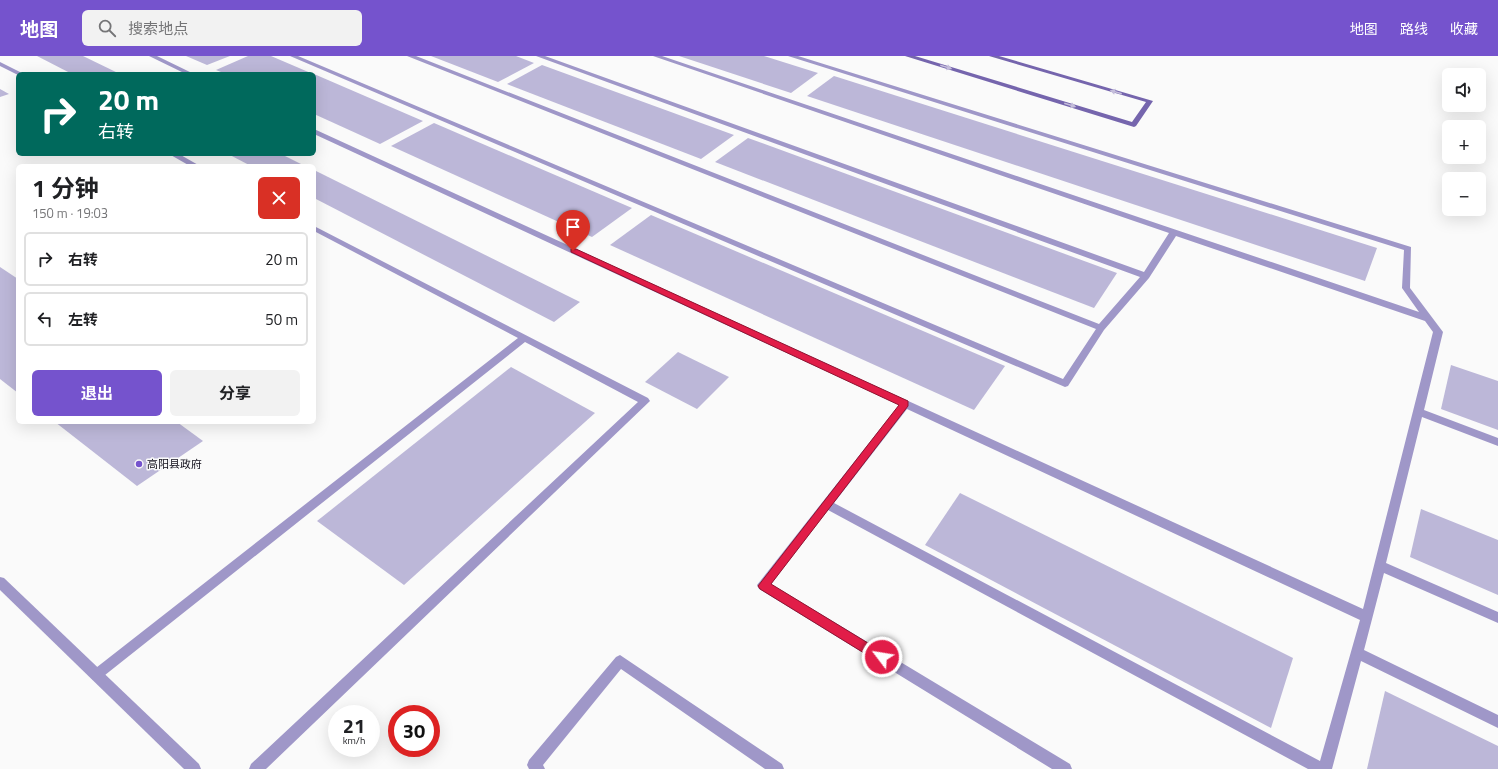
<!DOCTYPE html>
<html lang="zh">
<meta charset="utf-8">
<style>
:root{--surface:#fff;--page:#f2f2f2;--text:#202124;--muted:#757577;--line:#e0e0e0;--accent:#7553cd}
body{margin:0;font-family:"Titillium Web","Noto Sans SC",sans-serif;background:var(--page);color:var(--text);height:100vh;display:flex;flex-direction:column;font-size:15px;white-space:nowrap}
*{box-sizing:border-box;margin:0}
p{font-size:13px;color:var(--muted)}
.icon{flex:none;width:22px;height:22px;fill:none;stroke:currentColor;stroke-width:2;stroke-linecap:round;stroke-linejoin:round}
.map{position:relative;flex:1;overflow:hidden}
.panel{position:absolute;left:16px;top:108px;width:300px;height:260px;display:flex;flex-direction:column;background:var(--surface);border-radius:6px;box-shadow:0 4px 16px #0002}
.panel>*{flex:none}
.hud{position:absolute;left:16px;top:16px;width:300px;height:84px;border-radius:6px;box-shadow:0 4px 16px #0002;background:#00695c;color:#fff;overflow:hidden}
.buttons{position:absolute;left:1442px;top:12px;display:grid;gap:8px}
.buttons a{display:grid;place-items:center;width:44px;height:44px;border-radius:6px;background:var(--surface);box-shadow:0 4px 16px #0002;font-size:20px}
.speed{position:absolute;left:328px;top:649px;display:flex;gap:8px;font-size:20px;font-weight:700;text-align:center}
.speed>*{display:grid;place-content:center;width:52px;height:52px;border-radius:50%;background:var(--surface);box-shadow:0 4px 16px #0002;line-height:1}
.speed small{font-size:10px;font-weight:400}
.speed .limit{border:6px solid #d22;background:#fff;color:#111}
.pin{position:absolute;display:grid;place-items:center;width:34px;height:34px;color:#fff;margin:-41px -17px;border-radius:50% 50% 50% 0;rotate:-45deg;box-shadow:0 0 4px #0007}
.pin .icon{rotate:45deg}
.me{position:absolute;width:44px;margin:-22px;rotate:301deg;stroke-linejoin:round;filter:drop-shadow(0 0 3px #0008)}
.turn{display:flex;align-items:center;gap:14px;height:84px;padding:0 16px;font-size:18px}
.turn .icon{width:52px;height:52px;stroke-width:2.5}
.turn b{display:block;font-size:28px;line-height:34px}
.round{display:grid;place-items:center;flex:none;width:42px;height:42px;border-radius:6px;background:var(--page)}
.head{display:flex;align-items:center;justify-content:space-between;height:68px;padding:0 16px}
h1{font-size:24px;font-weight:700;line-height:30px}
.primary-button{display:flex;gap:8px;margin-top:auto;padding:8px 16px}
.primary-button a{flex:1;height:46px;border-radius:6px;background:var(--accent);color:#fff;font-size:16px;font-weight:700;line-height:46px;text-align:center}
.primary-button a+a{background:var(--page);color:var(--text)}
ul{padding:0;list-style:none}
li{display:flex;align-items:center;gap:12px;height:54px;margin:0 8px 6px;padding:0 8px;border:2px solid var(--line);border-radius:6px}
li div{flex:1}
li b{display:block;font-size:15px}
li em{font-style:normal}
header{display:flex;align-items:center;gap:24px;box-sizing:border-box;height:56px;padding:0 20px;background:var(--accent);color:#fff}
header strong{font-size:19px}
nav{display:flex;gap:22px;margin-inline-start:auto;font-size:14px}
.search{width:280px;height:36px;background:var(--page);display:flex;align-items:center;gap:10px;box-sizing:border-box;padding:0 14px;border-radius:6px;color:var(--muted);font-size:15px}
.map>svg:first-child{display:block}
</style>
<header>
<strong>地图</strong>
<div class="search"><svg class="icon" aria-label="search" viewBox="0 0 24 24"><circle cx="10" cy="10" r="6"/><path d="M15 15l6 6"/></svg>搜索地点</div>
<nav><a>地图</a><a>路线</a><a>收藏</a></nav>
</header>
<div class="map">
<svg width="1498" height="713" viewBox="0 0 1498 713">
<rect width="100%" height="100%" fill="#fafafa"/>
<g fill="#bcb7d8">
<path d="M37 0H83L120 18H72Z"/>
<path d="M186 0H230L207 9Z"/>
<path d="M248 0H271L313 18H226L216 14Z"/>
<path d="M431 0H516L534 7 498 26Z"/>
<path d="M679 0H764L818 17 791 37Z"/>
<path d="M542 9 734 79 701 103 507 28Z"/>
<path d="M314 18 423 65 380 88 314 58Z"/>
<path d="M834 20 1377 192 1365 225 807 40Z"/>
<path d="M0 33 9 38 0 41Z"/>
<path d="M434 67 632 152 592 181 391 90Z"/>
<path d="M748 82 1117 217 1094 252 715 106Z"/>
<path d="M228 98H281L305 110H251Z"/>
<path d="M314 114 580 246 554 266 314 142Z"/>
<path d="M651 159 1005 310 974 354 610 189Z"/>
<path d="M0 211 18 223V337L0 323Z"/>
<path d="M678 296 729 321 697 353 645 326Z"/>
<path d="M1451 309 1498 325V374L1441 353Z"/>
<path d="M511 311 595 357 404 529 317 465Z"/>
<path d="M55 366H177L203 385 137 430Z"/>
<path d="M960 437 1293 602 1271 672 925 489Z"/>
<path d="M1421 453 1498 484V539L1410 501Z"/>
<path d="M1385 635 1498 690V713H1367Z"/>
</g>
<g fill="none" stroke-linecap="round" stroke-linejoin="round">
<g fill="#9f97c8" fill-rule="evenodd">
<path d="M0 6 22 17 23 18H18V19L0 10Z"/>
<path d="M169 98H179L200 110H190Z"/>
<path d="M314 170 648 342 650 345 266 713H249L251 708 638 346 525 286 100 623 96 625 92 623 90 619 92 615 518 282 314 175Z"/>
</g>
<g fill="#9f97c8" fill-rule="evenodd">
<path d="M149 0H157L194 18H186Z"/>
<path d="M290 0H298L1063 323 1096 273 407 0H416L1099 268 1140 221 536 0H545L1144 216 1169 177 653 0H662L1419 256 1402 232 1404 194 788 0H798L1411 191 1410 232 1443 276 1424 354 1498 382V390L1422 361 1386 507 1498 556V567L1384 517 1364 594 1498 659V672L1361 605 1332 713H1308L828 454 771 528 1070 708 1072 713H1052L759 533 757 529 899 349 314 78V73L1363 553 1433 276 1425 265 1176 180 1149 222 1104 274 1068 330 1065 331ZM907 353 1360 564 1320 705 834 447Z"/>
<path d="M0 521 4 522 199 708 201 713H184L0 534Z"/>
<path d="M620 599 782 708 784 713H765L621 613 543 709 545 713H529L527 709 529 704 616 601Z"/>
</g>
<path fill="#7565ad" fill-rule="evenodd" d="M905 0H915L1132 66 1146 46 989 0H999L1153 45 1136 70 1134 71Z"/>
</g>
<defs><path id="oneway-solid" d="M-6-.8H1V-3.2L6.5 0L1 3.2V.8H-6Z"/></defs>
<g fill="#c5bedb">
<use href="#oneway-solid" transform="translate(946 11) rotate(17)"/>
<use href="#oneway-solid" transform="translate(1116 36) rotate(-164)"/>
<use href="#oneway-solid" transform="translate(1070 49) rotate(17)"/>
</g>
<path fill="#e11d48" stroke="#92132f" d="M571 193H576L908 345V350L771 528 886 598 887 601 886 605 882 607 877 605 760 533 758 530 899 349 571 196Z"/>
<circle fill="#7553cd" stroke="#fafafa" stroke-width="1.5" cx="139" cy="408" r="4"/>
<g text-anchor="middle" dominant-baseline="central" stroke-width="3" stroke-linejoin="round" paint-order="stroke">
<g font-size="11" fill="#0f0d19" stroke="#fafafa" text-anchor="start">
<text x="147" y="408">高阳县政府</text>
</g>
</g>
</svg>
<div class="buttons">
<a><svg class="icon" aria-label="sound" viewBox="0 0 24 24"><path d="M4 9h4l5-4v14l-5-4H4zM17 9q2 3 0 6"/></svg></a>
<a>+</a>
<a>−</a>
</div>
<div class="speed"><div>21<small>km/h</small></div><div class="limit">30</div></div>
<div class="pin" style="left:573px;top:195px;background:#d93025"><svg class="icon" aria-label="arrive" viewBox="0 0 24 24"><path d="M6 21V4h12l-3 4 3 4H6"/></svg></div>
<svg class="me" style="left:882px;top:601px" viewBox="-20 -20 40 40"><circle r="17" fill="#e11d48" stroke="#fff" stroke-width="3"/><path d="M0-11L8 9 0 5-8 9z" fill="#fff"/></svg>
<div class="hud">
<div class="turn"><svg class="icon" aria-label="right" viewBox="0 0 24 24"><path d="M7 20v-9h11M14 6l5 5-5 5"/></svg><div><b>20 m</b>右转</div></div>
</div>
<section class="panel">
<div class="head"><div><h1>1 分钟</h1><p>150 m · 19:03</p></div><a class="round" style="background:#d93025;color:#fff"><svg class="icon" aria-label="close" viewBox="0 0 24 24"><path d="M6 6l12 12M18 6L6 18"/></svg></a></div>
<ul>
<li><svg class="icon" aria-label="right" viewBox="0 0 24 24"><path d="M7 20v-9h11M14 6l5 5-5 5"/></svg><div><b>右转</b></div><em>20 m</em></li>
<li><svg class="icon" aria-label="left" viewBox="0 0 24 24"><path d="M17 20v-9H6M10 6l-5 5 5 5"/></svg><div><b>左转</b></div><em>50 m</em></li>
</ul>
<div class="primary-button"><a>退出</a><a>分享</a></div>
</section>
</div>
